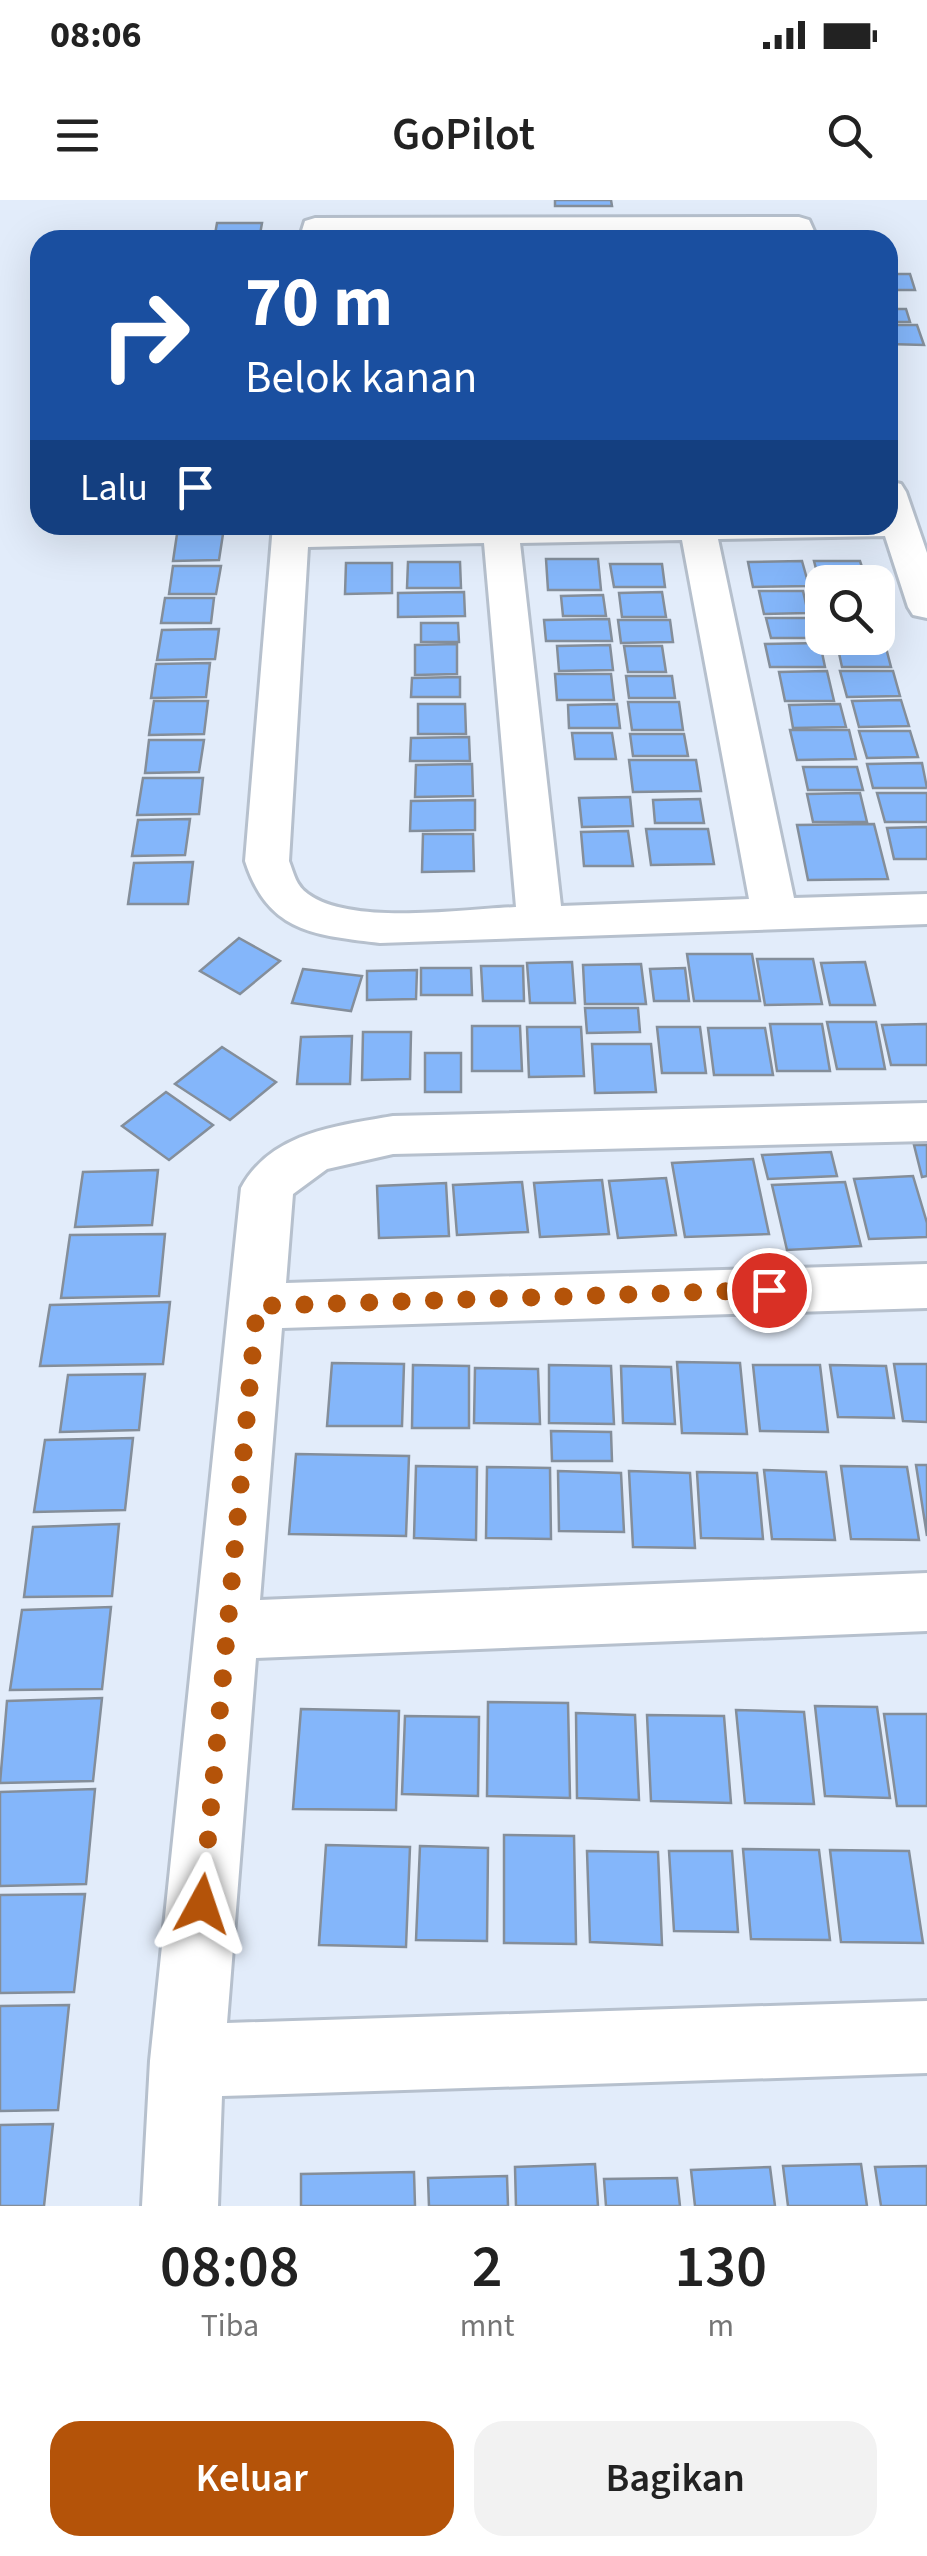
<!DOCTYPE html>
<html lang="id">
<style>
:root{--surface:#fff;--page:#f2f2f2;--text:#222;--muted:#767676;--accent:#b45309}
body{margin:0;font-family:"Source Sans 3",sans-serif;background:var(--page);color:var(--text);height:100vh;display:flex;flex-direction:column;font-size:38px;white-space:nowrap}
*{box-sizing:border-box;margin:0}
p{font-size:32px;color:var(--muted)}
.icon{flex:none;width:55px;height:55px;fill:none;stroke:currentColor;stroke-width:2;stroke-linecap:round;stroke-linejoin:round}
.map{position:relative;height:2006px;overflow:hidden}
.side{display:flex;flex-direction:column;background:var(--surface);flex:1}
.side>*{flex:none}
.guide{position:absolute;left:30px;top:30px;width:868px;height:305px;border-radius:30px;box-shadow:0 10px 40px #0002;background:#1a4fa0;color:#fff;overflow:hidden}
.buttons{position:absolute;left:805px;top:365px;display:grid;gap:20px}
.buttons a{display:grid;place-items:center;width:90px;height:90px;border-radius:20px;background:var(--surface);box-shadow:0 10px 40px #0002;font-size:50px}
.pin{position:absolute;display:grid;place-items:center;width:85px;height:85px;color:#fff;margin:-42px;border:5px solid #fff;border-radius:50%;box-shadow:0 2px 10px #0007}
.me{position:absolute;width:110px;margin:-55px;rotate:5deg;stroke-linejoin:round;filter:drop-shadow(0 0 8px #0008)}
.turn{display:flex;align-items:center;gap:35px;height:210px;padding:0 50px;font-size:45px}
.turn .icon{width:130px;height:130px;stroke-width:2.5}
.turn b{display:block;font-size:70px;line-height:85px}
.then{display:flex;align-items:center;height:95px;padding:0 50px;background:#0003;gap:20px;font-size:38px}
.eta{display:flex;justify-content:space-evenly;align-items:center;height:170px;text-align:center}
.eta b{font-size:60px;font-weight:600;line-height:70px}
.primary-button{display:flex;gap:20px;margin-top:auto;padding:20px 50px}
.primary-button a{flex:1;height:115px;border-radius:30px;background:var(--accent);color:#fff;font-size:40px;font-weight:600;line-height:115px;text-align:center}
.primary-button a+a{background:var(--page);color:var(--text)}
.status{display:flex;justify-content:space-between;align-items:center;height:70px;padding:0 50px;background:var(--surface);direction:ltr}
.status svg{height:28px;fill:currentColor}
header{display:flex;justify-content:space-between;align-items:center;height:130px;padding:0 50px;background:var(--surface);font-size:45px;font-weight:600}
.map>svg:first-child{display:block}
</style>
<div class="status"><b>08:06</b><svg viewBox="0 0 49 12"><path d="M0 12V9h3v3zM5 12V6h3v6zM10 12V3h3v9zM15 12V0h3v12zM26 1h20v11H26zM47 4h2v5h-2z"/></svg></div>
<header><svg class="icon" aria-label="menu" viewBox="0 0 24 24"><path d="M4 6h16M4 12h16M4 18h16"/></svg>GoPilot<svg class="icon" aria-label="search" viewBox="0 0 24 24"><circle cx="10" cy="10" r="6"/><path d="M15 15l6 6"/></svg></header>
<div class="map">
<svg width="927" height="2006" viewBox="0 0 927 2006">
<rect width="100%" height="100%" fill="#e2ecfa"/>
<g fill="#84b6fa" stroke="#848e9a" stroke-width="2.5">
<path d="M555 0H611L612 6H555Z"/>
<path d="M217 23H262L259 40H214Z"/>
<path d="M888 74H910L915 90H888Z"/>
<path d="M888 109H906L910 122H888Z"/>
<path d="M888 125H917L924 145 888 144Z"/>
<path d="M181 325H225L224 330H180Z"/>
<path d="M177 334H223L219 360 173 361Z"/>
<path d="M546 359H598L601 390H548Z"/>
<path d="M802 361 809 386 753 387 748 362Z"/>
<path d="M814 361H860L867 382H822L821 388Z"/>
<path d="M408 362H460L461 388H407Z"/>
<path d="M346 363H392V393L345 394Z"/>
<path d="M610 364H662L665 387H614Z"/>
<path d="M173 366H221L216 394H169Z"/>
<path d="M759 391H803L808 413 764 414Z"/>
<path d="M464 392 465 416 398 417V393Z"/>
<path d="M662 392 666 417H622L619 393Z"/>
<path d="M603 395 606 416H563L561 396Z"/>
<path d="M165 398H214L211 423H161Z"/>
<path d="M878 417 887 441H830L829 438H878Z"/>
<path d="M766 418H807L813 438H771Z"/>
<path d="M609 419 612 441H546L544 420Z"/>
<path d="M618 420H670L673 442 621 443Z"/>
<path d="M421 423H458L459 442H421Z"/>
<path d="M219 429 215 459 157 460 162 430Z"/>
<path d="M820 443 825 467H770L765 444Z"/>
<path d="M457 444V474L415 475V445Z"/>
<path d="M837 444H885L891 467H842Z"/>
<path d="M610 445 613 470 559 471 557 446Z"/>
<path d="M624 446H662L666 472H628Z"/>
<path d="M210 463 206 497 151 498 156 464Z"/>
<path d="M827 471 834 501H785L779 472Z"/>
<path d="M840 471H893L900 496 847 497Z"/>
<path d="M555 474H611L614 500H557Z"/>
<path d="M626 476H672L675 498H629Z"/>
<path d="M460 477V497H411L412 478Z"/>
<path d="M901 500 909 526 859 527 852 501Z"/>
<path d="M154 501H208L204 534 149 535Z"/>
<path d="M628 502H679L683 530H632Z"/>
<path d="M418 504H465L466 534H418Z"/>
<path d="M617 504 620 528H569L568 505Z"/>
<path d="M840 504 846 527 793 528 789 505Z"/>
<path d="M790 530H849L856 559 797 560Z"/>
<path d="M859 531H910L918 557 867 558Z"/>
<path d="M572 533H612L616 559H575Z"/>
<path d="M630 534H684L688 556H633Z"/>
<path d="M469 537 470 561H410L411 538Z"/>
<path d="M149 540H204L199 572 145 573Z"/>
<path d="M629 560H696L701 591 633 592Z"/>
<path d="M922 563 927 588H873L867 564Z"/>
<path d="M472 564 473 596 415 597 416 565Z"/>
<path d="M803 567H857L863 590H808Z"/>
<path d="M143 578H203L199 614 137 615Z"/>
<path d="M860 593 867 622H813L807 594Z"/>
<path d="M877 593H927V622H885Z"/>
<path d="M630 597 633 626 582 627 579 598Z"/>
<path d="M700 599 704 623H655L653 600Z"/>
<path d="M475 600V630L410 631 411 601Z"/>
<path d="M190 619 185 655 132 656 138 620Z"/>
<path d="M874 624 888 679 808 680 797 625Z"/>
<path d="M927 627V659H894L887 628Z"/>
<path d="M646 629H708L714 664 651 665Z"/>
<path d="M628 631 633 666H584L581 632Z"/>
<path d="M423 634H473L474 671 422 672Z"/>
<path d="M193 662 188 704H128L134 663Z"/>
<path d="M239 738 280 761 240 794 200 771Z"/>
<path d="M687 754H752L760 801H694Z"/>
<path d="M757 759H813L822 804 765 805Z"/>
<path d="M572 762 575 803H530L527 763Z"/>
<path d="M865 762 875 805H830L821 763Z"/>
<path d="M641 764 646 804H585L583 765Z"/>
<path d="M481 766H523L524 801H483Z"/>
<path d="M421 768H471L472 795H421Z"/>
<path d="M685 768 689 801H654L650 769Z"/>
<path d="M303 769 362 776 351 811 292 803Z"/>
<path d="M417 770 416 799 367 800V771Z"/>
<path d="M585 808H638L640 832 587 833Z"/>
<path d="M827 822H876L885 869H837Z"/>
<path d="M770 824H822L830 871H777Z"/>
<path d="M927 824V865H891L882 825Z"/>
<path d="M472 826H520L522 871H472Z"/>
<path d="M527 827H581L584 876 529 877Z"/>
<path d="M657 827H700L706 873H662Z"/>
<path d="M708 828H765L773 875H714Z"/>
<path d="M363 832H411L410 879 362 880Z"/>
<path d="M352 836 350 884H297L301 837Z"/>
<path d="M592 844H651L656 892 595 893Z"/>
<path d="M222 847 276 882 230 920 175 884Z"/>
<rect x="425" y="853" width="36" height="39"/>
<path d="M166 892 213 925 169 960 122 926Z"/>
<path d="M914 945H927V976L922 977Z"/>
<path d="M831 952 837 976 768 979 762 955Z"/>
<path d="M753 959 769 1034 685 1037 672 963Z"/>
<path d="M158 970 152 1025 75 1027 83 972Z"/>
<path d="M913 976 927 1023V1037L869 1039 854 979Z"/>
<path d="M666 978 676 1035 618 1038 609 981Z"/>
<path d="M602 980 609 1034 540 1037 534 983Z"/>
<path d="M522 982 528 1032 457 1035 453 985Z"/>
<path d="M845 982 861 1046 787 1050 772 985Z"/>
<path d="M446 983 449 1036 379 1038 377 986Z"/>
<path d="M165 1034 159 1096 61 1098 70 1035Z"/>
<path d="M170 1102 163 1164 40 1166 50 1105Z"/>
<path d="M677 1162 740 1163 747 1234 682 1233Z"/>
<path d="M332 1163 404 1164 402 1226H327Z"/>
<path d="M894 1164H927V1222L903 1221Z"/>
<path d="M413 1165 469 1166V1228H412Z"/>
<path d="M549 1165 611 1166 614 1224 549 1223Z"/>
<path d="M753 1165H820L828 1232 760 1231Z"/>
<path d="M830 1165 886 1166 894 1218 838 1217Z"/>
<path d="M621 1166 671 1167 675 1224 623 1223Z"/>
<path d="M475 1168 538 1169 540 1224 474 1223Z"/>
<path d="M145 1174 139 1230 60 1232 68 1175Z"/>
<path d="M551 1231 611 1232 612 1261H552Z"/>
<path d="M133 1238 125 1310 34 1312 45 1240Z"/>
<path d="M296 1254 409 1256 406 1336 289 1334Z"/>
<path d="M916 1265H927V1336Z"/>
<path d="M416 1266 477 1267 476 1340 414 1338Z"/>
<path d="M841 1266 907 1267 919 1340 851 1339Z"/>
<path d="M487 1267 550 1268 551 1339 486 1338Z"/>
<path d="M764 1270 826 1272 835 1340 772 1339Z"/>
<path d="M558 1271 621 1273 624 1332 559 1331Z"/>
<path d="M629 1271 690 1273 695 1348 633 1347Z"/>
<path d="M697 1272 757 1273 763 1339 701 1338Z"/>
<path d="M119 1324 112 1396 24 1397 33 1327Z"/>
<path d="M111 1407 102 1489 10 1490 22 1410Z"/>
<path d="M102 1498 93 1581 0 1583 7 1501Z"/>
<path d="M488 1502 568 1503 570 1598 487 1596Z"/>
<path d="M815 1506 877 1507 890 1598 825 1596Z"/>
<path d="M301 1509 399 1511 396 1610 293 1609Z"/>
<path d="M736 1510 804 1512 814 1604 745 1603Z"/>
<path d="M576 1513 635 1515 639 1600 577 1598Z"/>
<path d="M884 1514H927V1606H897Z"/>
<path d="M647 1515 724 1516 731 1603 651 1601Z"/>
<path d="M405 1516 479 1517 478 1596 402 1594Z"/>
<path d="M95 1589 86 1684 0 1686V1592Z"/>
<path d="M504 1635 574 1636 576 1744 504 1743Z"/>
<path d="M326 1645 410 1647 406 1747 319 1745Z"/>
<path d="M420 1646 488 1648 487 1741 416 1740Z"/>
<path d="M743 1649 819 1650 830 1740 751 1739Z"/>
<path d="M830 1650 909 1651 923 1743 841 1742Z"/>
<path d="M587 1651 658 1652 662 1745 590 1742Z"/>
<path d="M669 1651H732L738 1732 674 1731Z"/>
<path d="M85 1694 74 1792 0 1793V1695Z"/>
<path d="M69 1805 58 1910 0 1911V1806Z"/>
<path d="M53 1924 44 2006H0V1925Z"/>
<path d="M595 1964 598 2006H516L515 1967Z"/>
<path d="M861 1964 867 2006H788L783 1966Z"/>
<path d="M927 1966V2006H881L875 1967Z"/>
<path d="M770 1967 775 2006H695L691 1970Z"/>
<path d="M414 1972 415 2006H301V1974Z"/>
<path d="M507 1976 508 2006H429L428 1978Z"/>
<path d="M677 1978 680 2006H606L604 1979Z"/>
</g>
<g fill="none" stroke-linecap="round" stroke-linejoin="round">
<g stroke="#b6c0cd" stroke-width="6">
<g id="minor">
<path d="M799 17 809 20 818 40H788L787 35 329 36V40H299L305 21 315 18Z"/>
<path d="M888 281 901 284 906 292 927 353V418L913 415 908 407 885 336 718 339 794 698 927 694V724L380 743C313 735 268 732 245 661L273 325H888ZM682 340 749 699 561 706 520 343ZM484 343 516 707C462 709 352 726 308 694 296 686 294 674 289 661L308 347Z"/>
<path d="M927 903V941L393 954 327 969 293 994 286 1083 927 1064V1108L282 1128 260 1400 927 1373V1431L256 1458 227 1823 927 1801V1873L222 1896 218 2006H142L150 1861 241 988C271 932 337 926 393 916Z"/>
</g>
</g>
<use href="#minor" fill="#fff" fill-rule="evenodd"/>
</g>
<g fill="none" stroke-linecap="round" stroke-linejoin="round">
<path stroke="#b45309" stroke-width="18" stroke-dasharray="0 32.4" d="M202 1704 257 1106 769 1090"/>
</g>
</svg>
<div class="buttons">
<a><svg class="icon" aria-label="search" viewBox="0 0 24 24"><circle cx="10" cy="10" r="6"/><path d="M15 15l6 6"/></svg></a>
</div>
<div class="pin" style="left:769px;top:1090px;background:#d93025"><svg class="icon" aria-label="arrive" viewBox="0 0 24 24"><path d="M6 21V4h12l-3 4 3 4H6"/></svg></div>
<svg class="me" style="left:202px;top:1704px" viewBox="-20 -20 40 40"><path d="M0-17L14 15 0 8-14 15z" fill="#b45309" stroke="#fff" stroke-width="4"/></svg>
<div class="guide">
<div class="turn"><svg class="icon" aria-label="right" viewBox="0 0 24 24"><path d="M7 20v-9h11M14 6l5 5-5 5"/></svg><div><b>70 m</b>Belok kanan</div></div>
<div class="then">Lalu<svg class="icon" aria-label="arrive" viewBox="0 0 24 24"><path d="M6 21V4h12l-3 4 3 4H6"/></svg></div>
</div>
</div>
<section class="side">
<div class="eta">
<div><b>08:08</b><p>Tiba</p></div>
<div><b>2</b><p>mnt</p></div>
<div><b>130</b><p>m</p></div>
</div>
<div class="primary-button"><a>Keluar</a><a>Bagikan</a></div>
</section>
